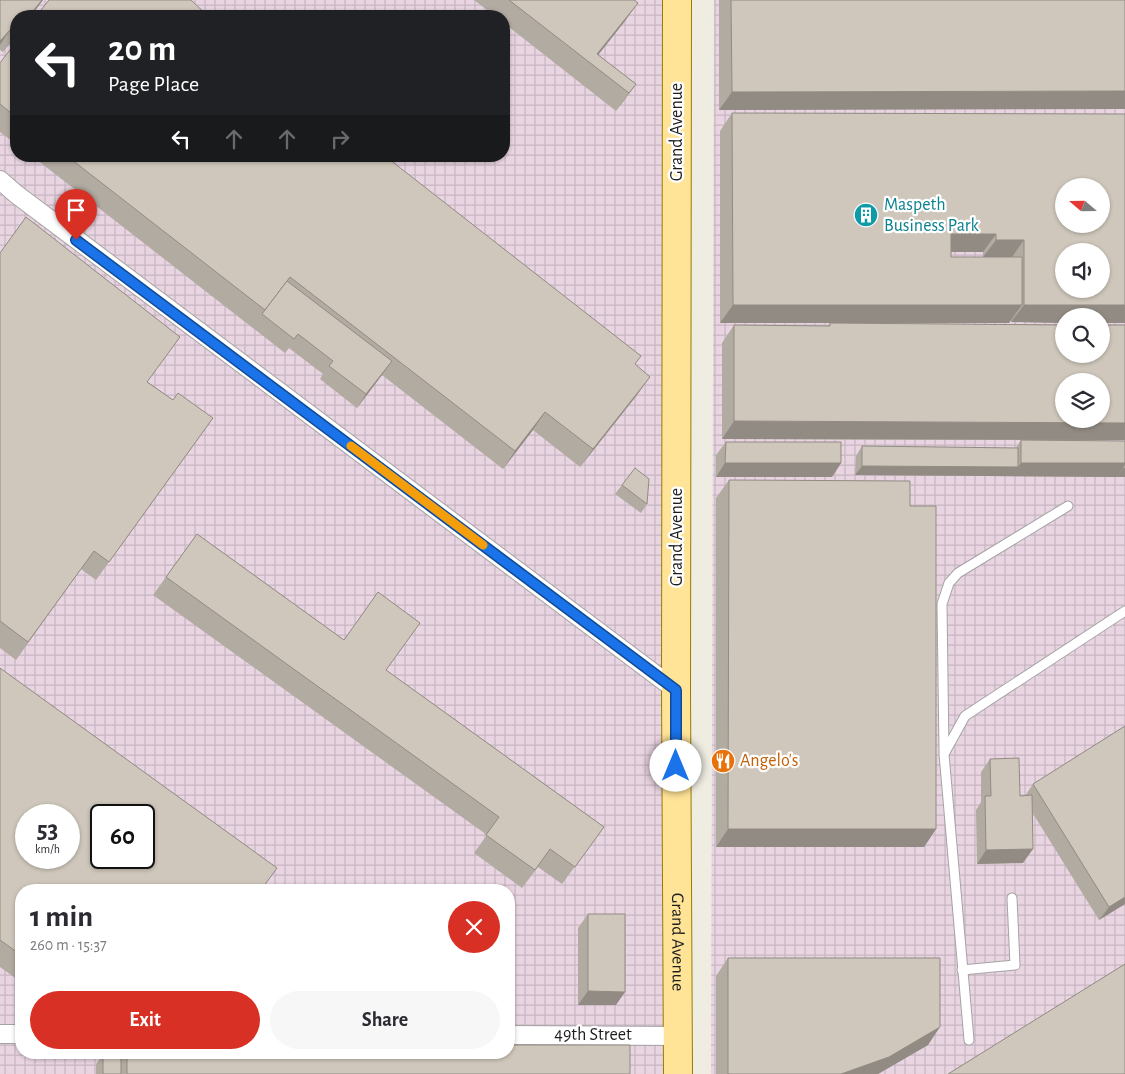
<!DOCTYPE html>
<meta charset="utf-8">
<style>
:root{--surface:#fff;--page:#f7f7f7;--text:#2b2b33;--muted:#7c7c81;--accent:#d93025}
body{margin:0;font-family:"Alegreya Sans",sans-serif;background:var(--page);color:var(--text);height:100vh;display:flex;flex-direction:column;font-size:19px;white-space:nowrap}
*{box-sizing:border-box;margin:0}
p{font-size:16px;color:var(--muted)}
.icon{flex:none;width:28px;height:28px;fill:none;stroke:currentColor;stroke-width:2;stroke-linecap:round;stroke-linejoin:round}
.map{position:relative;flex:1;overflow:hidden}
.panel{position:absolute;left:15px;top:884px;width:500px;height:175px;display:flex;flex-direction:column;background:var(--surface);border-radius:20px;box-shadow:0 1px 4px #0004}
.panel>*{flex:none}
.top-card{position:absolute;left:10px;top:10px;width:500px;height:152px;border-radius:20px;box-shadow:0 1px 4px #0004;background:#202124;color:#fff;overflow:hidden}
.needle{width:32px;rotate:290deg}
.buttons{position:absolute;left:1055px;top:178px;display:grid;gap:10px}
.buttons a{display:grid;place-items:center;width:55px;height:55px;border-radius:50%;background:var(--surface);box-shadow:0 1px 4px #0004;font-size:25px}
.speed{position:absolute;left:15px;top:804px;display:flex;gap:10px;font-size:25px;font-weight:700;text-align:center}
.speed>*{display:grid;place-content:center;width:65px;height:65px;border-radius:50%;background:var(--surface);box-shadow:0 1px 4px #0004;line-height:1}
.speed small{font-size:12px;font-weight:400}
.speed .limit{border:2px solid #111;border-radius:8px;background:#fff;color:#111}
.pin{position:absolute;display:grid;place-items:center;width:42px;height:42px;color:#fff;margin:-51px -21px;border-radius:50% 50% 50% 0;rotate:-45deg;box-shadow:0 0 5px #0007}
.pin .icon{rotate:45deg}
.me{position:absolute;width:55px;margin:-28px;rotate:0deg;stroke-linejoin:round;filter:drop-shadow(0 0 4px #0008)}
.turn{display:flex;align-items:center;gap:18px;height:105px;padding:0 15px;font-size:22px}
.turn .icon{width:65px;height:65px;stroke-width:2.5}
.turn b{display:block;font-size:35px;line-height:42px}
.lanes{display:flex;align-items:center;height:48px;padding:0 15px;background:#0003;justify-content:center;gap:25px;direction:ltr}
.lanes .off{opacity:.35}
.round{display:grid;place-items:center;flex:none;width:52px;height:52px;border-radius:26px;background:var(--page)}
.summary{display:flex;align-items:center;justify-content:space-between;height:85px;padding:0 15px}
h1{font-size:30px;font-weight:600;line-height:38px}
.action{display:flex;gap:10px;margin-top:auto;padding:10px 15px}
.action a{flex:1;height:58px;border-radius:30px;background:var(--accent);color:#fff;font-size:20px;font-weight:600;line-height:58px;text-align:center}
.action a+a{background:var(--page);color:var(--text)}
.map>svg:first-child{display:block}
</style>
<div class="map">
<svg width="1125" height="1074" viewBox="0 0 1125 1074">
<defs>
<pattern id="industrial-grid" width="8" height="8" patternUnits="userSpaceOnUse" patternTransform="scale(1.25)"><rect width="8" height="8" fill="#e9d4e1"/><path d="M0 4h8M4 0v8" fill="none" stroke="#c7b6c1"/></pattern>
</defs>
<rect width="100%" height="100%" fill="#efede2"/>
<g fill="url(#industrial-grid)" fill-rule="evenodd">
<path d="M0 0H677L676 1074H0ZM16 16H504V156H16ZM26 815H69V858H26ZM101 815H144V858H101ZM21 890H509V1052H21Z"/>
<path d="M714 0H1125V1074H711ZM1064 186H1101V224H1064ZM1064 251H1101V289H1064ZM1064 316H1101V354H1064ZM1064 381H1101V419H1064Z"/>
</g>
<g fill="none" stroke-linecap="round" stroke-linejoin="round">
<g stroke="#a4a4a4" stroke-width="11">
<g id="lane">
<path d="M944 751 942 604 949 583 958 573 1068 506"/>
<path d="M962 970 1015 965 1012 898"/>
<path d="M969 1040 944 754 965 716 1125 611"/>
</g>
</g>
<g stroke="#a4a4a4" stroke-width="20">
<g id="street">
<path d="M0 180 16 194 676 690"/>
<path d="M0 1034H21"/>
<path d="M509 1035 678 1036"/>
</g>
</g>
<g stroke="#967d00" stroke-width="30">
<g id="primary">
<path id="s1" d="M677 0 676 690 678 1074"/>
</g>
</g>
<use href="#lane" stroke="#fff" stroke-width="9"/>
<use href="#street" stroke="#fff" stroke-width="18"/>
<use href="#primary" stroke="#ffe397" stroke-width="28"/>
</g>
<g fill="#b2aba1" fill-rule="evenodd">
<path d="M0 0H43L31 16H16V35L3 52 0 50Z"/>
<path d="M474 0H634L625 21 598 55 636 84 616 111 504 23V16H495Z"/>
<path d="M719 0H1125L719 110Z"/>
<path d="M16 42V144L0 132V63Z"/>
<path d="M732 113 1125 114V323H1101V316H1064V323L1011 322V320L1009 323H720V131ZM951 252H983V257H951Z"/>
<path d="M32 156H385L636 364 637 395 580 467 533 430 503 469 382 375 357 408 320 379 323 374 289 348 285 353Z"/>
<path d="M0 253 148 382 173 400 213 418 96 580 81 569 16 660 0 648Z"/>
<path d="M830 323 1125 325V440H1034L1125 441V477L855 475 856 456 862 446 1016 448 1021 440 722 439V343L734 325 828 326Z"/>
<path d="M726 442 841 463 832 477H716V455Z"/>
<path d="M729 480 910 506 936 829 924 847H716V498Z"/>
<path d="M622 485 647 504 641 513 615 494Z"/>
<path d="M197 534 604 827 562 884 538 867 522 888 474 853 487 835 153 595Z"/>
<path d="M0 668 21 890V982L0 967Z"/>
<path d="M990 759 1020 796H1025L1033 784 1125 904 1099 920 1032 812 1023 863 977 864 976 810 981 802V772Z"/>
<path d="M588 914 616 1005H578V928Z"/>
<path d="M728 958 928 1045 878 1074H716V976Z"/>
<path d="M123 1052H509L630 1074H96V1064L103 1054H121Z"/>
</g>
<g fill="#918b83">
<path d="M42 0H43L31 16H29Z"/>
<path d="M638 3 625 21 591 64 597 54Z"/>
<path d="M10 30 0 45V41Z"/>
<path d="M16 33V35L3 52 15 35Z"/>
<path d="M636 84 623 102 616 111 629 93Z"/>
<path d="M1125 91V109L719 110 732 92Z"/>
<path d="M951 234H996L983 252H938Z"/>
<path d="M996 240H1024L1012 257H983Z"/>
<path d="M733 305H1022L1009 323H720Z"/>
<path d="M1024 305H1125V323H1101V316H1064V323L1011 322Z"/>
<path d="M392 361 382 375 357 408 366 394Z"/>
<path d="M650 377 637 395 580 467 593 449Z"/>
<path d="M545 412 533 430 503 469 515 451Z"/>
<path d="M734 421 1125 423V440L722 439Z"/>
<path d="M725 463H841L832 477H716Z"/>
<path d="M1021 463H1125V465L1117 477 855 475 862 466 1018 467Z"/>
<path d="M1123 468H1125V477H1117Z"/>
<path d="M728 829H936L924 847H716Z"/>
<path d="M1033 849 1023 863 977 864 986 850Z"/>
<path d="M1125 897V904L1099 920 1109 907Z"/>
<path d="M588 991 625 992 616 1005H578Z"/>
<path d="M940 1027 928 1045 878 1074H841Z"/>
</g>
<g fill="#cfc7bb" stroke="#918b83" fill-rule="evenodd">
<path d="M0 0H42L29 16H16V33L15 35 10 30 0 41Z"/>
<path d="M49 0H191L208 16H36Z"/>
<path d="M509 0H634L638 3 597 54 636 84 629 93Z"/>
<path d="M731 0H1125V91L732 92Z"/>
<path d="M16 42V117L0 104V63Z"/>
<path d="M732 113 1125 114V305H1024V240H996V234H951V257H1022V305H733ZM1064 186H1101V224H1064ZM1064 251H1101V289H1064Z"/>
<path d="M67 156H385L641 356 635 364 650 377 593 449 545 412 515 451 290 277 265 310Z"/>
<path d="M26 217 180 337 147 382 173 400 178 393 213 418 109 562 94 551 28 642 0 621V253Z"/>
<path d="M287 281 392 361 366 394 329 366 333 361 298 334 294 339 262 314Z"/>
<path d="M830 323 1064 325V354H1101V325H1125V423L734 421V325L830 326ZM1064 381H1101V419H1064Z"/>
<path d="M1021 440 1125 441V463H1021Z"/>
<path d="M726 442H841V463H725Z"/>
<path d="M862 446 1018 448V467L862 466Z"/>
<path d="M635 468 649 479 647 504 622 485Z"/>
<path d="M729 480 910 481V506H936V829H728Z"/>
<path d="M197 534 344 640 378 592 420 623 386 670 604 827 575 867 550 849 535 870 486 835 499 817 166 577Z"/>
<path d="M0 668 277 868 261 890H21V955L0 940ZM26 815H69V858H26ZM101 815H144V858H101Z"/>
<path d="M1125 726V897L1109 907 1033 784Z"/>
<path d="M1019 758 1020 796 1032 795 1033 849 986 850 985 796H991L990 759Z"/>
<path d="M588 914H625V992L588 991Z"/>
<path d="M728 958H940V1027L889 1057 841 1074H728Z"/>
<path d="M1125 964V1074H948Z"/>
<path d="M509 1045H630V1074H127V1052H509Z"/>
<rect x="103" y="1054" width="18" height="20"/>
</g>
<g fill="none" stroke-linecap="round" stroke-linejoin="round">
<g stroke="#114b97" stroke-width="12">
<path id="route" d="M76 240 676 690V766"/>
</g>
<use href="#route" stroke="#1a73e8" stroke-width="9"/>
<path stroke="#f59e0b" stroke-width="9" d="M351 446 483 545"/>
</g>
<defs>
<g id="building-disc" transform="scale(1.25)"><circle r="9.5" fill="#0f9aa8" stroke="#fff"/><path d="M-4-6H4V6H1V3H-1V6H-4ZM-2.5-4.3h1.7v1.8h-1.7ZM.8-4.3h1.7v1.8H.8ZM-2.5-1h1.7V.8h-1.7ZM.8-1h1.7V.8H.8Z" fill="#fff"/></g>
<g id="restaurant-disc" transform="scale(1.25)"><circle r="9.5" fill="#e8710a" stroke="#fff"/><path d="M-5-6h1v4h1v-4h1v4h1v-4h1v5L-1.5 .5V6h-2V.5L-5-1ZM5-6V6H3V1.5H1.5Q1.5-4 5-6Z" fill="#fff"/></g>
</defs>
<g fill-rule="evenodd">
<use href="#building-disc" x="866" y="215"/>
<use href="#restaurant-disc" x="723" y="761"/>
</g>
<g text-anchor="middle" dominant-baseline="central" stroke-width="4.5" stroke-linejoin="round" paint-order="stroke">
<g font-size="18" fill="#1d1d1d" stroke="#fff">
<text transform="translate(677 132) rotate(-90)">Grand Avenue</text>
<text transform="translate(677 537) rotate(-90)">Grand Avenue</text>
<text stroke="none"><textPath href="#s1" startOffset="942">Grand Avenue</textPath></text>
<text x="593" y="1035">49th Street</text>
</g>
<g font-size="18" fill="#0d838f" stroke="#fff" text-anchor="start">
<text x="884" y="205">Maspeth<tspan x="884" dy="21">Business Park</tspan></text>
</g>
<g font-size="18" fill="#c56008" stroke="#fff" text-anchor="start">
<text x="740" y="761">Angelo's</text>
</g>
</g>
</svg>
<div class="buttons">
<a><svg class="needle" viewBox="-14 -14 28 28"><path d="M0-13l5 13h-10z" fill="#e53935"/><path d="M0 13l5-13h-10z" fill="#7c7c81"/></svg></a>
<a><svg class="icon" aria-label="sound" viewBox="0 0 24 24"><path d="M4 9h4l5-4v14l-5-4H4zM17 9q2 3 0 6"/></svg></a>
<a><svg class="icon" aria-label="search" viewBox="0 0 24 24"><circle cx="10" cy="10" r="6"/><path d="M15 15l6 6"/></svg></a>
<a><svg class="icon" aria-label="layers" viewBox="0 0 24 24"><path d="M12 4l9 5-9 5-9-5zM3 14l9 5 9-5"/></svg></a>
</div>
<div class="speed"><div>53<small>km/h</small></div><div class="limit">60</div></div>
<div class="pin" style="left:76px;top:240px;background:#d93025"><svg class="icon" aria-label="arrive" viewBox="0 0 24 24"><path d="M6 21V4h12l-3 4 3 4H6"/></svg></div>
<svg class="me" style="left:676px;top:766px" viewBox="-20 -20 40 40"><circle r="19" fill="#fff"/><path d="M0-13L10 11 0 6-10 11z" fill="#1a73e8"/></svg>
<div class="top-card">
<div class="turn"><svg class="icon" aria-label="left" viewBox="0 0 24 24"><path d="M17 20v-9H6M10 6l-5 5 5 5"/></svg><div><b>20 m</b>Page Place</div></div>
<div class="lanes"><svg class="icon" aria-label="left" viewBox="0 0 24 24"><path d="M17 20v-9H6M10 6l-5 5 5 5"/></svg><svg class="icon off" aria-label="ahead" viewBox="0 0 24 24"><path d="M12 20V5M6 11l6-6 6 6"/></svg><svg class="icon off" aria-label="ahead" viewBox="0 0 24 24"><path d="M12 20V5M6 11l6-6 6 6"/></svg><svg class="icon off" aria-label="right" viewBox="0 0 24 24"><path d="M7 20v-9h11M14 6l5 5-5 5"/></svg></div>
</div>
<section class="panel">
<div class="summary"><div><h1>1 min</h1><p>260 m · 15:37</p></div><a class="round" style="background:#d93025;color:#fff"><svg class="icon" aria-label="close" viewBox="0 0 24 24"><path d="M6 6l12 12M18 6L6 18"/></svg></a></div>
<div class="action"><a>Exit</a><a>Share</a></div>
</section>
</div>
